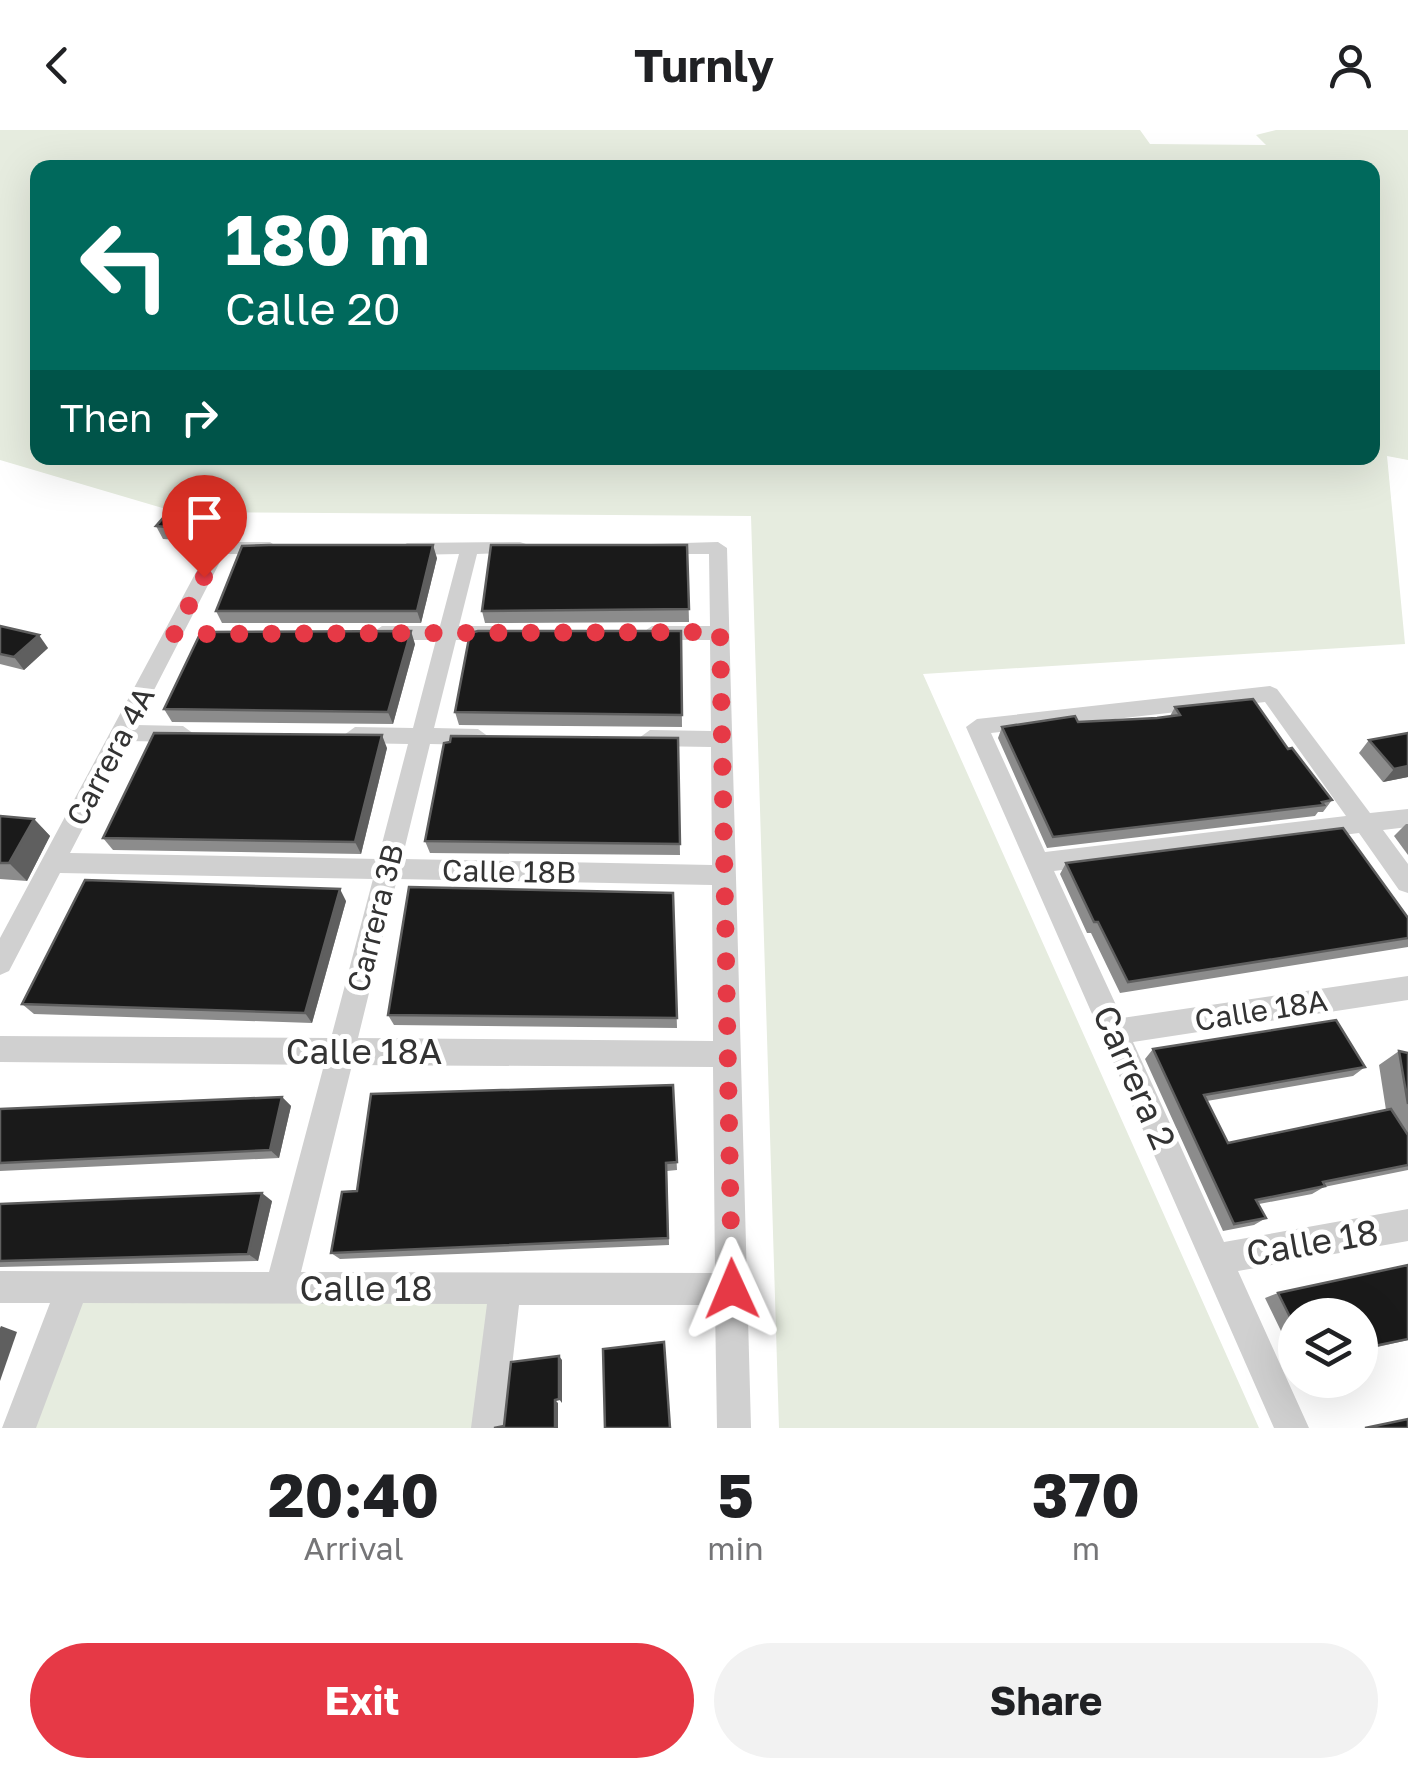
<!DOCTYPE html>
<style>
:root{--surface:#fff;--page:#f2f2f2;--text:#202124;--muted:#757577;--accent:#e63946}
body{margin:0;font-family:"Golos Text",sans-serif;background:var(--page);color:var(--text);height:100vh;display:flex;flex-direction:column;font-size:38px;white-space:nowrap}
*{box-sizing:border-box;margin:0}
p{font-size:32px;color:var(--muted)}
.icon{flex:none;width:55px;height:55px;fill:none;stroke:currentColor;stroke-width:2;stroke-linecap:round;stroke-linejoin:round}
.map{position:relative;height:1298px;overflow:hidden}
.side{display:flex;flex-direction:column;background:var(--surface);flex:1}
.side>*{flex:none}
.banner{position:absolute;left:30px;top:30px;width:1350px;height:305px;border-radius:20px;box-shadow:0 10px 40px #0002;background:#00695c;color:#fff;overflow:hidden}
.fabs{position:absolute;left:1278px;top:1168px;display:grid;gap:20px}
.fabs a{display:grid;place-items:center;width:100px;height:100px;border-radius:50%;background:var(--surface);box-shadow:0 10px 40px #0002;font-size:50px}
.pin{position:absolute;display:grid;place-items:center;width:85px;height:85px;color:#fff;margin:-102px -42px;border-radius:50% 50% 50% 0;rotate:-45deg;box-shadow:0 0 10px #0007}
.pin .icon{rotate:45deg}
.me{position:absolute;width:110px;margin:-55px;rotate:359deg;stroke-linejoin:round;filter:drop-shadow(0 0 8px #0008)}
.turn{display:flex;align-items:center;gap:35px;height:210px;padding:0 30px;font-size:45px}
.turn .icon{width:130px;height:130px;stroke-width:2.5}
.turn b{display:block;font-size:70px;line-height:85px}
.then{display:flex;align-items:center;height:95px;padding:0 30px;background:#0003;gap:20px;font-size:38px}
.eta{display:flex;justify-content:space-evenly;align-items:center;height:170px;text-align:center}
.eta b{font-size:60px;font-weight:700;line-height:70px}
.primary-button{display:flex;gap:20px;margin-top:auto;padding:20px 30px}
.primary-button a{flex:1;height:115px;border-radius:60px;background:var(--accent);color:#fff;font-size:40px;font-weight:700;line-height:115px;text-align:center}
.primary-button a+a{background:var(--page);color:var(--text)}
header{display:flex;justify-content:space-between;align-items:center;height:130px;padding:0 30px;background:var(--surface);font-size:45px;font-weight:700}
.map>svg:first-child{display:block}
</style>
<header><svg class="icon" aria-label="back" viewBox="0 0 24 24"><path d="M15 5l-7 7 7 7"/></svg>Turnly<svg class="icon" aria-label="person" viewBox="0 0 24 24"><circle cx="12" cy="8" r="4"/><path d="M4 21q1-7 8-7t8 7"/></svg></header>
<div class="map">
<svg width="1408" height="1298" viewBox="0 0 1408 1298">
<rect width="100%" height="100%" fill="#fff"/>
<g fill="#e6ecdf" fill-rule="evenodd">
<path d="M0 0H1140L1150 14 1266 15 1256 5 1276 0H1408V330L1387 326 1405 514 923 544 1259 1298H779L751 386 176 382 0 330ZM38 38H1372V328H38Z"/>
<path d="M497 1166 481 1298H29L76 1169Z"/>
</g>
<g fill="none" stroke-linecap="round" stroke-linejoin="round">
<g fill="#d0d0d0" fill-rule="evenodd">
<path d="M218 412H270L279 418 270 424H224L136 595 183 596 194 604 183 612 128 611 70 723 378 729 408 614 355 613 344 605 355 597 413 598 436 510H382L372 503 382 496H440L459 424 407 425 398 419 407 413 520 412 526 414V422L477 424 459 496H500L510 503 500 510H456L434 598 478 599 489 607 478 615 430 614 402 729 712 735 711 617 650 616 639 608 650 600 711 601 710 510H652L642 503 652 496H710L709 424H657L648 418 651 414 718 412 727 418 751 1298H717L715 1175H519L505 1298H471L487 1174 83 1173 36 1298H2L50 1173H0V1141L269 1142 324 935 0 932V906L331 908 373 749 60 743 9 841 0 845V808L209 418ZM397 749 712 755 713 911 358 908ZM352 935 713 937 715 1143 301 1142Z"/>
<path d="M1270 556 1277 559 1370 683 1408 679V697L1383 700 1408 734V763L1399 760 1359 703 1054 741 1122 888 1408 846V870L1133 912 1224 1112 1408 1079V1111L1238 1141 1309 1298H1274L966 597 977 589ZM1265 572 1346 686 1045 722 991 603Z"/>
</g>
</g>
<g fill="#8c8c8c">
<path d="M216 377 222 389 204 412 163 409 156 396Z"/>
<path d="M687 415 689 492 485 493 482 481Z"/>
<path d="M437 428 421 493H222L216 481Z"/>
<path d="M0 496 48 518 24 540 0 534Z"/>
<path d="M681 501 682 597 459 595 455 582Z"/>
<path d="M415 514 393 594 172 592 164 579Z"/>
<path d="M1175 577 1288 619 1332 670 1323 682H1318L1315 686 1047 718 998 608 1002 597 1157 588 1170 586Z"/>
<path d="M1408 603V647L1383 652 1359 623 1369 610Z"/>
<path d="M678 608 680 725 430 723 425 711Z"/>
<path d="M387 618 361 724 113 720 103 708Z"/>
<path d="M0 686 34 689 50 706 27 751 0 749Z"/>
<path d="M1406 694H1408V725L1394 706Z"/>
<path d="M1066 733 1408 788V817L1120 863 1091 803H1087L1060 744Z"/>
<path d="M673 763 677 898 394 895 388 885Z"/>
<path d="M346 771 312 893 34 884 22 874Z"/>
<path d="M1153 919 1365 937 1353 946 1207 971 1228 1013 1386 980 1379 935 1399 921 1408 923V1040L1324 1057 1312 1064 1259 1074 1266 1088 1254 1095 1223 1101 1145 929Z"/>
<path d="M673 955 677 1040 667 1041 669 1115 340 1129 331 1123 357 1061Z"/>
<path d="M282 967 291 976 279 1028 0 1041V979Z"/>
<path d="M272 1071 258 1131 0 1137V1074Z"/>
<path d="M1408 1135V1210L1360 1221V1185H1295V1230L1265 1168 1278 1163Z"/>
</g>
<g fill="#5f5f5f">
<path d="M216 377 222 389 204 412 198 400Z"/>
<path d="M433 415 437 428 421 493 417 481Z"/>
<path d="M411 501 415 514 393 594 388 582Z"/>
<path d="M39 505 48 518 24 540 14 527Z"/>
<path d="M382 605 387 618 361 724 355 712Z"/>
<path d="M1408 636V647L1383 652 1394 639Z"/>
<path d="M34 689 50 706 27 751 9 733Z"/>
<path d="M340 759 346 771 312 893 305 883Z"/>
<path d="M282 967 291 976 279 1028 270 1020Z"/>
<path d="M262 1063 272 1071 258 1131 248 1124Z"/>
<path d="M1 1196 17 1202 0 1251V1198Z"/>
<path d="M559 1226 562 1230V1273L559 1269Z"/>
<path d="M555 1270 558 1273V1298H555Z"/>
</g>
<g fill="#1a1a1a" stroke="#5f5f5f" stroke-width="2.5">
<path d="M176 373 216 377 198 400 156 396Z"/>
<path d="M269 415H433L417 481H216L242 416Z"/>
<path d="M491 415H687L689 479 482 481Z"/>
<path d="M0 496 39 505 14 527 0 524Z"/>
<path d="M411 501 388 582 164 579 201 502Z"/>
<path d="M478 501H681L682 585 455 582 470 503Z"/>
<path d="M1253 569 1288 619 1292 618 1332 670 1322 672 1324 675 1053 707 1002 597 1075 586 1078 592 1157 588 1180 585 1175 577Z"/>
<path d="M154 603 382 605 355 712 103 708Z"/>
<path d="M1408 603V636L1394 639 1369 610Z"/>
<path d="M451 606 678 608 680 714 425 711 444 613 450 612Z"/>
<path d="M0 686 34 689 9 733H0Z"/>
<path d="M1343 698 1408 788V808L1128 852 1098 792H1094L1066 733Z"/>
<path d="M85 750 340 759 305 883 22 874Z"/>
<path d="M409 757 673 763 677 888 388 885Z"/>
<path d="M1336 890 1365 937 1204 965 1228 1013 1391 979 1408 1005V1035L1323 1052 1325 1056 1256 1070 1266 1088 1234 1094 1153 919Z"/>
<path d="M1399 921 1408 923V974Z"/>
<path d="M673 955 677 1032 666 1033 668 1108 331 1123 342 1062 357 1061 371 964Z"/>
<path d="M282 967 270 1020 0 1033V979Z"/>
<path d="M262 1063 248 1124 0 1131V1074Z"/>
<path d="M1408 1135V1209L1360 1219V1185H1295V1197L1278 1163Z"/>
<path d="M664 1212 670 1298H605L603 1219Z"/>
<path d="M559 1226V1269L555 1270V1298H494L504 1296 511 1232Z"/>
<path d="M1408 1289V1298H1365Z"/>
</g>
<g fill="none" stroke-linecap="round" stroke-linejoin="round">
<path stroke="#e63946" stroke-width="18" stroke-dasharray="0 32.4" d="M204 447 174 504 720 502 732 1159"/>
</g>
<g text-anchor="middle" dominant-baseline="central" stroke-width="10" stroke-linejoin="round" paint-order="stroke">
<g font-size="30" fill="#333" stroke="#fff">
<text transform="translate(110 626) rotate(-62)">Carrera 4A</text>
<text transform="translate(509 741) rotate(1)">Calle 18B</text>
<text transform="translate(375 788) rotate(-76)">Carrera 3B</text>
<text transform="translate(1261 880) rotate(-9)">Calle 18A</text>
</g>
<g font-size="35" fill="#333" stroke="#fff">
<text x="364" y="921">Calle 18A</text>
<text transform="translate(1135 947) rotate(66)">Carrera 2</text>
<text transform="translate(1312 1112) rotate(-10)">Calle 18</text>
<text x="366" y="1158">Calle 18</text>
</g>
</g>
</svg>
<div class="fabs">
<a><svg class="icon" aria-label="layers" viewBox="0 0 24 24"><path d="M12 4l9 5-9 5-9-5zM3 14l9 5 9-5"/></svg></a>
</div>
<div class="pin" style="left:204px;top:447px;background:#d93025"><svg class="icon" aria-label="arrive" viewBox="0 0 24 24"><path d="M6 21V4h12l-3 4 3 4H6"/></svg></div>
<svg class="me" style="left:732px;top:1159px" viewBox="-20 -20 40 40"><path d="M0-17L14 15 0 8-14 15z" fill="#e63946" stroke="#fff" stroke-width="4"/></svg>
<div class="banner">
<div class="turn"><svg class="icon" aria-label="left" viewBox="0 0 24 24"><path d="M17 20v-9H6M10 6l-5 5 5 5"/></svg><div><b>180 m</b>Calle 20</div></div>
<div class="then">Then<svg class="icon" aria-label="right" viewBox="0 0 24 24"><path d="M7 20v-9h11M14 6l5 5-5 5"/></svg></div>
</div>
</div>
<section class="side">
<div class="eta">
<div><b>20:40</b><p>Arrival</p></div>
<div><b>5</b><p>min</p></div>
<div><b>370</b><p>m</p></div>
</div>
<div class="primary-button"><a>Exit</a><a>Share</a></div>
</section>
